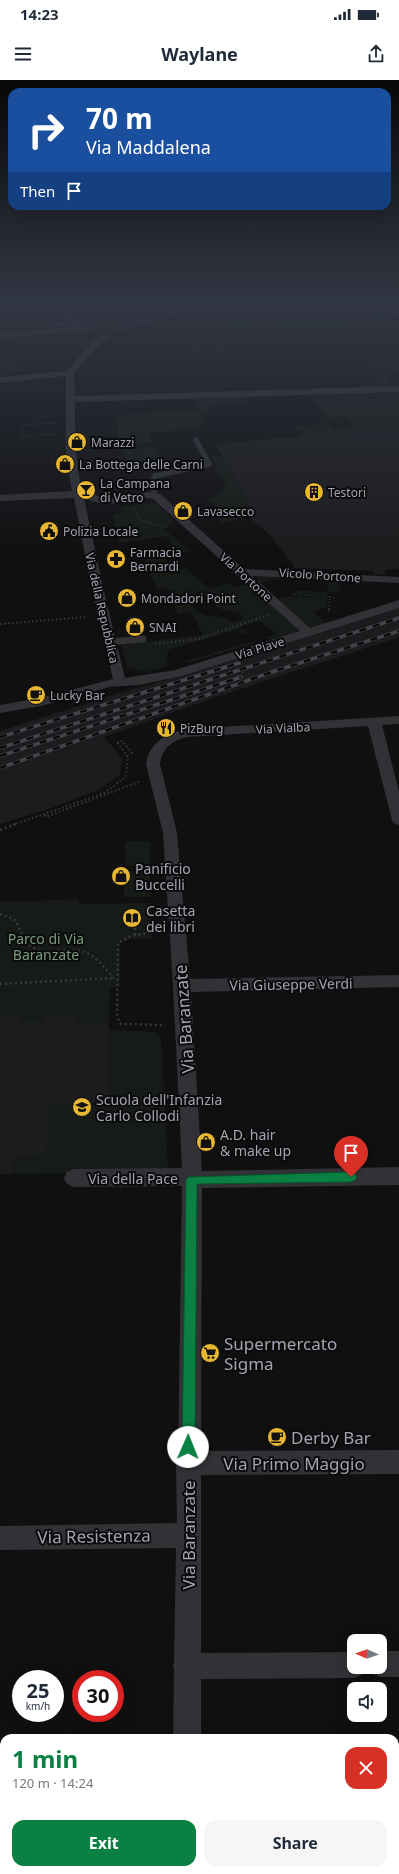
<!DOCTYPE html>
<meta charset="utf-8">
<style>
:root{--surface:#fff;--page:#f6f6f7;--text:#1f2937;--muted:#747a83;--accent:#0b8043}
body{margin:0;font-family:"Noto Sans",sans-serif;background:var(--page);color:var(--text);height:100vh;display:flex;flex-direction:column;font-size:15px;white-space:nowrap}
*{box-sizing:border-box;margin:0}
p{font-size:13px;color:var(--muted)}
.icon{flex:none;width:22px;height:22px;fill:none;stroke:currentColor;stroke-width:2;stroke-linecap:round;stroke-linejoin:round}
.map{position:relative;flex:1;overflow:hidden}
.sheet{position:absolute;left:0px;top:1654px;width:399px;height:140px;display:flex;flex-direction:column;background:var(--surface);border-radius:12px 12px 0 0;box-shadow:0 4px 16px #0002}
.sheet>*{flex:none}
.banner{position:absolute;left:8px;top:8px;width:383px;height:122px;border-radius:12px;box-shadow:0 4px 16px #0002;background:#1a4fa0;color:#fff;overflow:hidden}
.needle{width:26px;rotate:272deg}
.tools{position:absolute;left:347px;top:1554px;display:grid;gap:8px}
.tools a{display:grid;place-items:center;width:40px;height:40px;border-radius:8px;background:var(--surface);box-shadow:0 4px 16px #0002;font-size:20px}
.speed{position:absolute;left:12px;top:1590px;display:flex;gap:8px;font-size:20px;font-weight:700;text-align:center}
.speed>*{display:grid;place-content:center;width:52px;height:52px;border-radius:50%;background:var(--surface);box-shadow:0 4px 16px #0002;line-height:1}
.speed small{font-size:10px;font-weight:400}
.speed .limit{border:6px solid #d22;background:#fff;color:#111}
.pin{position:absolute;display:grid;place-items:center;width:34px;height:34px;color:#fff;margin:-41px -17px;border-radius:50% 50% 50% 0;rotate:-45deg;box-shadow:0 0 4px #0007}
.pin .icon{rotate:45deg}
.me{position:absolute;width:44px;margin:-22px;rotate:1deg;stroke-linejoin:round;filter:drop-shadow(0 0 3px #0008)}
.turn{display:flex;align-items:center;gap:14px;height:84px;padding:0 12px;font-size:18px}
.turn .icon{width:52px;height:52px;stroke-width:2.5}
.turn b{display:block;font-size:28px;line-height:34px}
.then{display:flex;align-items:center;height:38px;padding:0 12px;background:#0003;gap:8px;font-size:15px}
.round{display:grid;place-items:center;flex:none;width:42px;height:42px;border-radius:12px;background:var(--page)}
.headline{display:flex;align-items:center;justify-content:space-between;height:68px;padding:0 12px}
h1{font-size:24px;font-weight:700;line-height:30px;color:var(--accent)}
.cta{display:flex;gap:8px;margin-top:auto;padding:8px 12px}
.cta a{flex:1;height:46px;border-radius:12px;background:var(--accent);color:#fff;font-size:16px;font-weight:700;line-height:46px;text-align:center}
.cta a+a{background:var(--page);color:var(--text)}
.status{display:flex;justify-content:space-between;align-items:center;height:28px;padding:0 20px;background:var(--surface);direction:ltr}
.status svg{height:11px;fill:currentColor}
header{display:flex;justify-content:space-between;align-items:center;height:52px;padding:0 12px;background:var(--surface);font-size:18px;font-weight:700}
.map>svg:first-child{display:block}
</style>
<div class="status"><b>14:23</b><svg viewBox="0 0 49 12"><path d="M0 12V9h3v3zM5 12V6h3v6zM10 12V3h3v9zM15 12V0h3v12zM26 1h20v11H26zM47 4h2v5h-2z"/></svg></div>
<header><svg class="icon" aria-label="menu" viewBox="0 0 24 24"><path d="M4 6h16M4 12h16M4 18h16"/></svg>Waylane<svg class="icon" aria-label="share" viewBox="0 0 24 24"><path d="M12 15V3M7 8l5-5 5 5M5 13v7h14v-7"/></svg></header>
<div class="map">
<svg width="399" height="1794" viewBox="0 0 399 1794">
<rect width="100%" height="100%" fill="#101011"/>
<g fill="#1c1c1e">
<path d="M399 348V489L384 490 386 494H375L373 491 293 488 294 485 269 454 249 437 252 430 225 380 214 381 211 378 223 376 215 364Z"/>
<path d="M399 528V557L199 623 104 657 122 678 120 695 100 709 46 730 0 744V651L116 614 198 591Z"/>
<path d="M110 908 109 950 153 952 161 958 168 1092 0 1094V913Z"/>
</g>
<g fill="#161b17" fill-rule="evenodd">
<path d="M292 221H352L364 226V228H301Z"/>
<path d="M371 230 385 234 397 243H395V245L361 249 364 251 394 248 399 257 352 259 348 253 303 256 301 253 252 257 254 260H259L268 264 256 267 253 265 219 271 213 267 187 272 186 264 201 261 199 259 212 257 195 242 205 239 214 242 281 236 317 238 379 236 378 233H372Z"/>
<path d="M0 268 21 291 7 293 0 286Z"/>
<path d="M399 279V294H385L390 304 377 306 363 280Z"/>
<path d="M388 311H399V348L301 357 294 346 331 345 333 349 355 347 348 336 326 338 309 314 365 312 369 319H381L378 314 389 313Z"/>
<path d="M244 316 247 325 209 326 210 333H200L203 348 149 353 153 362 127 364 125 358 118 359 116 334 200 332 197 318Z"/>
<path d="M156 367 168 386 134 393 121 369Z"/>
<path d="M224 380 252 430 249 437 223 443 211 433 220 430 209 420C217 417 225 412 225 402L217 390 214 381Z"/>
<path d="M156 423 174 441 164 449 191 471 175 473 177 477 165 478 171 490 186 488 209 509 229 503 235 508 249 503 298 549 297 553C288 556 275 564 267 557L276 554 260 541 240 547 247 553 241 555 240 549 168 570 167 586 147 592 127 587 121 564 203 555 191 532 178 534 168 508 157 510 153 498 150 495 142 472 174 469 167 456 119 463 113 434 123 433 120 427ZM200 511 220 529 238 533 245 538 232 542C221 534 198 540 192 524 190 518 195 514 200 511Z"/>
<path d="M257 495 337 499 341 513 328 512V516L300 514 290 510 328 512 329 500 284 497 261 503 256 498Z"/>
<path d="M290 516 327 518V527L313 532 328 545 311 549 276 520Z"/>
<path d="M253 561 256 563 188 583 186 581Z"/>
<path d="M150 761V786H125V762Z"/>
<rect x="124" y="791" width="26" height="26"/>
<path d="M79 819V824L151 823 152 859 120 860V907L110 908 109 943 77 944V934L43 936V941L20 942V936L0 937V822Z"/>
<path d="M109 950 153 952 161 958 168 1092 11 1094 13 1076 46 1074 49 1025 109 1023Z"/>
</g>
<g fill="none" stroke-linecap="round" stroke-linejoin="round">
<g stroke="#37383d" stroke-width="1" stroke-dasharray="1 1.5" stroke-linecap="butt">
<path d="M336 221 351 226"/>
<path d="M21 229 28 240"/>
<path d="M207 247 255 244 299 252 387 245"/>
<path d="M56 343 21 345 22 356 56 354"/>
</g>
<g stroke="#37383d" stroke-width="1.5" stroke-dasharray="1 2" stroke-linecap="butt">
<path d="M134 429 140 440 167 448"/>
<path d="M292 514 330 517"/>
<path d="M329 529 330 517 336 518"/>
</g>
<g stroke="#37383d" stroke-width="2" stroke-dasharray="1.5 2.5" stroke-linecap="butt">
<path d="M329 531V528"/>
<path d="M0 544 87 537"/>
<path d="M155 564 198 559 268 535"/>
<path d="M117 663 122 661 134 675"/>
<path d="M45 735 46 737 141 701"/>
<path d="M13 745 104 713 126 697 128 677 116 661"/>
</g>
<g stroke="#37383d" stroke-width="2.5" stroke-dasharray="2 3" stroke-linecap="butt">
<path d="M0 750 16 744"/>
<path d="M0 834 14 839C21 848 22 861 32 867 49 877 69 865 87 873 98 878 106 890 114 898"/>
<path d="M135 838V856"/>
<path d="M160 851 131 856 118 863 117 937 121 944 165 945"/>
<path d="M0 904 113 898"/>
</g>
<path stroke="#313136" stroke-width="4.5" d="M52 243 86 247"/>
<path stroke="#313136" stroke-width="5.5" d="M156 416 151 404 155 396 209 384 196 360"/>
<path stroke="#313136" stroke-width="7" d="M109 562 143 559"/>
<g fill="#313136" fill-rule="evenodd">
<path d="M54 221H61L80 240 95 248 91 250 0 258V254L79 246 74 244Z"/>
<path d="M208 221H219L119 251 112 249Z"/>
<path d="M358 221H368L399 233V238Z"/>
<path d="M104 253 111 255 97 267 74 293 75 316 399 306V312L75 322C75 352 75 381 82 411 92 412 100 419 110 418 129 417 140 409 160 414L244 489 399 497V503L252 496 310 548 399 520V528L182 596 139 605 109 607 41 626 0 633V625L40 618 113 599 93 516 74 418 0 421V415L72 411 66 377V296L0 303V297L67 291 91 263ZM142 417 153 419 300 551 175 590 125 598 105 516 84 418C108 428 118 423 142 417Z"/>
<path d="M399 636V644L382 645 399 712V745L394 743 392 740 368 646 188 657C172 660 162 668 160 684L177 753 190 899 399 895V907L191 912 202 1091 399 1087V1105L202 1108 201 1371 399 1370V1394L201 1395V1573L354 1572V1587H367L363 1594 354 1598 201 1599V1658H173L174 1590 173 1586 174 1582 176 1468 0 1470V1446L177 1443 176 1383 178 1379 182 1106 74 1107 67 1104 64 1098 67 1092 74 1089 182 1088 173 906 163 753 146 684C150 661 167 653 188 649Z"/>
<path d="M380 1571H399V1597H380L371 1593 368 1587H380Z"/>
<rect x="0" y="1711" width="4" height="28"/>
<rect x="174" y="1790" width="30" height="4"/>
</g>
<g stroke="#44454b" stroke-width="3.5">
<g id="rail">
<path d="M0 657 239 583"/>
<path d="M0 668 399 538"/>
<path d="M0 676 241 597"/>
<path d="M0 688 272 592 399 551"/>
</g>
</g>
<use href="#rail" stroke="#0b0b0c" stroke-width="2.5" stroke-dasharray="7" stroke-linecap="butt"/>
</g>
<linearGradient id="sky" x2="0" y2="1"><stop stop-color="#090909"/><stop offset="0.47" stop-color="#313743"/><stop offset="1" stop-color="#313743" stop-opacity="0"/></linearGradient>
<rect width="399" height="472" fill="url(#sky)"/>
<path fill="#0b8043" stroke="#07532c" d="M351 1092 355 1094 357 1097 355 1100 351 1102 197 1104 195 1367 193 1372 188 1374 184 1372 182 1367 186 1100 188 1097Z"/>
<defs>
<g id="shop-disc" transform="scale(1)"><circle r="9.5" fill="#e7b632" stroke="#0b0b0c"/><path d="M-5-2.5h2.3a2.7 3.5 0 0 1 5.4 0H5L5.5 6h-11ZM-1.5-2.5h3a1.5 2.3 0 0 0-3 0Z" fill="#111"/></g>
<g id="bar-disc" transform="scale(1)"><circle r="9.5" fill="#e7b632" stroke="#0b0b0c"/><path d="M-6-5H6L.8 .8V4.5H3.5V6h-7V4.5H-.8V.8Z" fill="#111"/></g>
<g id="building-disc" transform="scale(1)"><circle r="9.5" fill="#e7b632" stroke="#0b0b0c"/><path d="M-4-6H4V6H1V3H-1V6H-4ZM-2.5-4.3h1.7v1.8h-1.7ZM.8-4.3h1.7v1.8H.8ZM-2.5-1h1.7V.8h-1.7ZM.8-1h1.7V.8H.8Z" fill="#111"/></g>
<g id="civic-disc" transform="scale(1)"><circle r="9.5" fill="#e7b632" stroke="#0b0b0c"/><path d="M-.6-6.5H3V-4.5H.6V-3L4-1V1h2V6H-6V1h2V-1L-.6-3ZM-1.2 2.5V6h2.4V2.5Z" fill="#111"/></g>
<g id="pharmacy-disc" transform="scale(1)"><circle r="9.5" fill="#e7b632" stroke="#0b0b0c"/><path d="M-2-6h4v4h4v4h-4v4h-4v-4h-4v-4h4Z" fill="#111"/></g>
<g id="cafe-disc" transform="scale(1)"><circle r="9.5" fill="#e7b632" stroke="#0b0b0c"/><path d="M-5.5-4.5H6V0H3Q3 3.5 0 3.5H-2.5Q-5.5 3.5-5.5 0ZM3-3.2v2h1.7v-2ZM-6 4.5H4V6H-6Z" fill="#111"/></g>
<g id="restaurant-disc" transform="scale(1)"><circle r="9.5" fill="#e7b632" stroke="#0b0b0c"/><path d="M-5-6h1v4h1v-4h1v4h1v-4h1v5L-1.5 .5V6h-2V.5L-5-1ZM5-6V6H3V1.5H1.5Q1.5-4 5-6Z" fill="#111"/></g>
<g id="library-disc" transform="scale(1)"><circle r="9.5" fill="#e7b632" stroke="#0b0b0c"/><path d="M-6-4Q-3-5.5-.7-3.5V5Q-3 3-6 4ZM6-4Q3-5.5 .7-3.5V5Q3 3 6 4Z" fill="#111"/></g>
<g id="school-disc" transform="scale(1)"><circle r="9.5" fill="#e7b632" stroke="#0b0b0c"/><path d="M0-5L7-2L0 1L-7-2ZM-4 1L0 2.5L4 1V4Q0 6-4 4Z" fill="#111"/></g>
<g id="supermarket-disc" transform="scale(1)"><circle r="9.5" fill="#e7b632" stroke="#0b0b0c"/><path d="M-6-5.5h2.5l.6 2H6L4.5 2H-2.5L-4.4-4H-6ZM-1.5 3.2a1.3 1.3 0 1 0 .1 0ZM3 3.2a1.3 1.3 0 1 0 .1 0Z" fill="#111"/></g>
</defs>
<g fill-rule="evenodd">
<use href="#shop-disc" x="77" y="362"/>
<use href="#shop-disc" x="65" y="384"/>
<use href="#bar-disc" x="86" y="410"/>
<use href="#building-disc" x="314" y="412"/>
<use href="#shop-disc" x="183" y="431"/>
<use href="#civic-disc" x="49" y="451"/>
<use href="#pharmacy-disc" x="116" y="479"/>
<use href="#shop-disc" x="127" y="518"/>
<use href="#shop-disc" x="135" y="547"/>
<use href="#cafe-disc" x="36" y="615"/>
<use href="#restaurant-disc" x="166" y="648"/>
<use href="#shop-disc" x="121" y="796"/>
<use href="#library-disc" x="132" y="838"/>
<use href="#school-disc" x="82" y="1027"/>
<use href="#shop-disc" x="206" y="1062"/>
<use href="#supermarket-disc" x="210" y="1273"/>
<use href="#cafe-disc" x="277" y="1357"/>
</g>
<g text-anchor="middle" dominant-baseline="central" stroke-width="4" stroke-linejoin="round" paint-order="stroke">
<g font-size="12" fill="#a2a5b1" stroke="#0b0b0c" text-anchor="start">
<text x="91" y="362">Marazzi</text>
<text x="79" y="384">La Bottega delle Carni</text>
<text x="100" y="403">La Campana<tspan x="100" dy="14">di Vetro</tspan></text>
<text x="328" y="412">Testori</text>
<text x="197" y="431">Lavasecco</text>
<text x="63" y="451">Polizia Locale</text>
<text x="130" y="472">Farmacia<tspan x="130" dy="14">Bernardi</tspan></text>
<text x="141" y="518">Mondadori Point</text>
<text x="149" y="547">SNAI</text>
<text x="50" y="615">Lucky Bar</text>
<text x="180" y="648">PizBurg</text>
</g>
<g font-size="12" fill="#a2a5b1" stroke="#0b0b0c">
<text transform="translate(320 495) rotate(4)">Vicolo Portone</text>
<text transform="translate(246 497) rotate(42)">Via Portone</text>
<text transform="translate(102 528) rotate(77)">Via della Repubblica</text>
<text transform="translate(260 568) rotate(-17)">Via Piave</text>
<text transform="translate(283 648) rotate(-3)">Via Vialba</text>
</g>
<g font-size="14" fill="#a2a5b1" stroke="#0b0b0c" text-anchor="start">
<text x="135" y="788">Panificio<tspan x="135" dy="16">Buccelli</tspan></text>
<text x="146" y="830">Casetta<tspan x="146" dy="16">dei libri</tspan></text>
<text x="96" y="1019">Scuola dell'Infanzia<tspan x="96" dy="16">Carlo Collodi</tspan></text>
<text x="220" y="1054">A.D. hair<tspan x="220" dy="16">&amp; make up</tspan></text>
</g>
<g font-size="14" fill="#799c7d" stroke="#0b0b0c">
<text x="46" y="858">Parco di Via<tspan x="46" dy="16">Baranzate</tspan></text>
</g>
<g font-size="14" fill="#a2a5b1" stroke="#0b0b0c">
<text transform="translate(291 904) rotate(-1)">Via Giuseppe Verdi</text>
<text x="133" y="1098">Via della Pace</text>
</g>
<g font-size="17" fill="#a2a5b1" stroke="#0b0b0c">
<text transform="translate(184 939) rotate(-94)">Via Baranzate</text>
<text x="294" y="1383">Via Primo Maggio</text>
<text transform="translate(188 1455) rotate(-90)">Via Baranzate</text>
<text transform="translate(94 1456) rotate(-1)">Via Resistenza</text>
</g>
<g font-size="17" fill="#a2a5b1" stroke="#0b0b0c" text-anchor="start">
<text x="224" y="1263">Supermercato<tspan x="224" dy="20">Sigma</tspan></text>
<text x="291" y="1357">Derby Bar</text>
</g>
</g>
</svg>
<div class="tools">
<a><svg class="needle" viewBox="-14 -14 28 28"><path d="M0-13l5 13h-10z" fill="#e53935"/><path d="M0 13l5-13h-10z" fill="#747a83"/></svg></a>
<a><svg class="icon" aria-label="sound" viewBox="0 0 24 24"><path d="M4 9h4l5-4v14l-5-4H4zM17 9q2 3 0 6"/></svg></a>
</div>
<div class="speed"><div>25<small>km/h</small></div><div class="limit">30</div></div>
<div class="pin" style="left:351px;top:1097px;background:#d93025"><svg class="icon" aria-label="arrive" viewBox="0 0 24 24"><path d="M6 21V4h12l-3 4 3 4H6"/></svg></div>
<svg class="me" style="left:188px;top:1367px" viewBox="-20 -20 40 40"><circle r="19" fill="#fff"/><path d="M0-13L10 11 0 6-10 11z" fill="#0b8043"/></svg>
<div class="banner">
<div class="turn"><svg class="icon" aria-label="right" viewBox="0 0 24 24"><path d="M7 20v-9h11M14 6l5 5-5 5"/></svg><div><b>70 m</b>Via Maddalena</div></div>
<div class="then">Then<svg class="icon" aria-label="arrive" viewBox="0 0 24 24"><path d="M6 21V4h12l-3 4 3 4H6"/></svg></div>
</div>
<section class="sheet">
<div class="headline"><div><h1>1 min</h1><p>120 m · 14:24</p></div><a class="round" style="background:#d93025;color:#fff"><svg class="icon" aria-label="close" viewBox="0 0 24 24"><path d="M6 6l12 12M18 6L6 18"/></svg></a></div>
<div class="cta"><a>Exit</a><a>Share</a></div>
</section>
</div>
